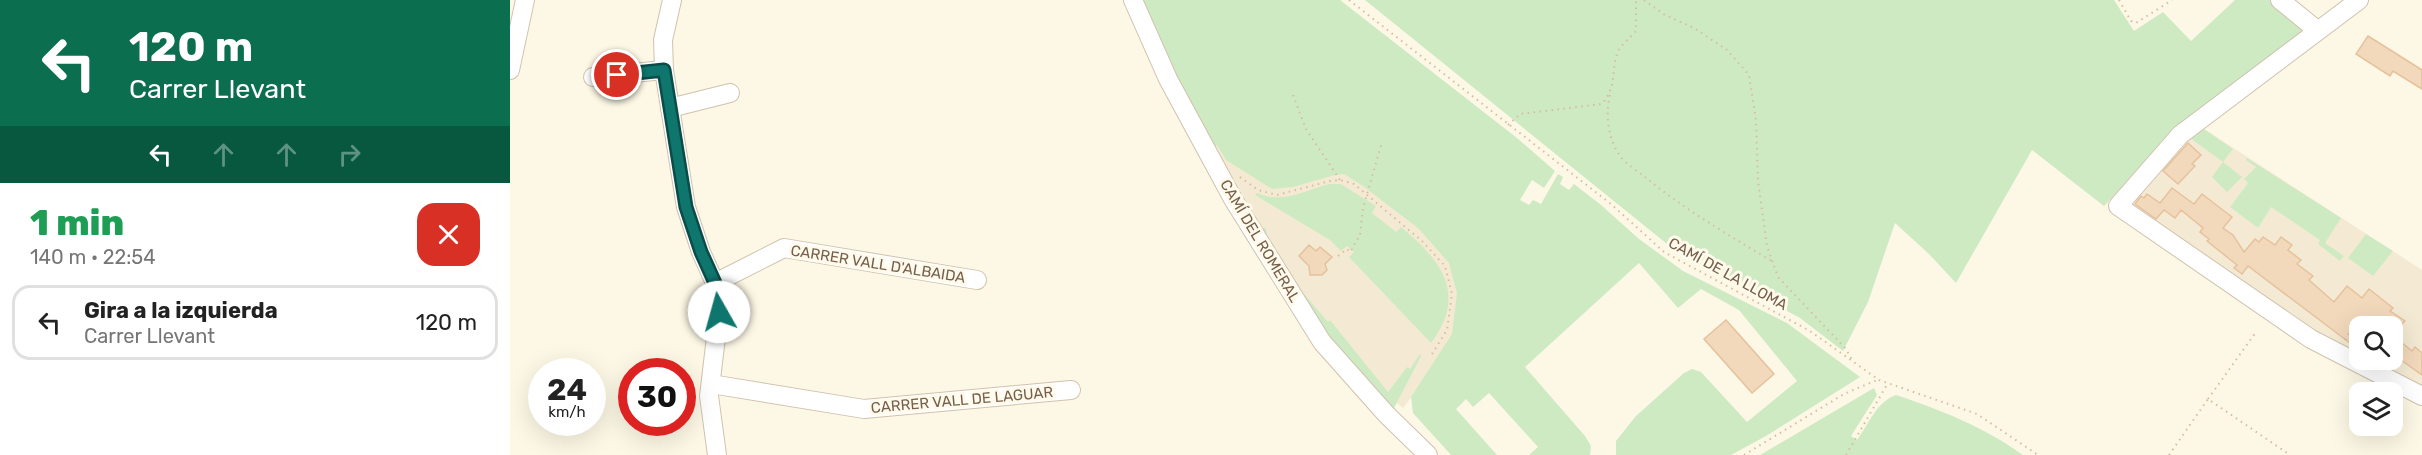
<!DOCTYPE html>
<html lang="es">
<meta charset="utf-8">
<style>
:root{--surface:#fff;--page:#f6f6f6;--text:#222;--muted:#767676;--line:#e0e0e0}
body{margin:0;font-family:Rubik,sans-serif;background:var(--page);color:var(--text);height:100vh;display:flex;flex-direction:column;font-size:22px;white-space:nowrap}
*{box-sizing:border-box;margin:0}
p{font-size:20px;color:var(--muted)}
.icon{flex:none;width:33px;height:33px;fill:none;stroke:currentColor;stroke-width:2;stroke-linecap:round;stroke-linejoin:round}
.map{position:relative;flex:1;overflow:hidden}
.sheet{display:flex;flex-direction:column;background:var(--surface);width:510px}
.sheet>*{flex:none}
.banner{background:#0b6e4f;color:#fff;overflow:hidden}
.fabs{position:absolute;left:1839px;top:316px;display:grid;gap:12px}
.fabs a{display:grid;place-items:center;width:54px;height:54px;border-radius:12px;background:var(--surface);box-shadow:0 6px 24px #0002;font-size:30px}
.speed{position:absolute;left:18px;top:358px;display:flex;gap:12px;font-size:30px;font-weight:700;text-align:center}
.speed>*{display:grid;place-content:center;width:78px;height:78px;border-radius:50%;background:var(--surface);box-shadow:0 6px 24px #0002;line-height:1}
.speed small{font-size:15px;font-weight:400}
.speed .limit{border:9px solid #d22;background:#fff;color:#111}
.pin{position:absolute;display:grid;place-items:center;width:51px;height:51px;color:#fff;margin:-26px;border:3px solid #fff;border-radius:50%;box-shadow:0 2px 6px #0007}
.me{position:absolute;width:66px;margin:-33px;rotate:353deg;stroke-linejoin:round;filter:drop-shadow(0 0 4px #0008)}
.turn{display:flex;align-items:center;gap:21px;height:126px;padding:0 30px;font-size:27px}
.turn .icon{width:78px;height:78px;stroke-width:2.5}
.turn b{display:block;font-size:42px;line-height:51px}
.lanes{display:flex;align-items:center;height:57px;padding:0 30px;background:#0003;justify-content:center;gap:30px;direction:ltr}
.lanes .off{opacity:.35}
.round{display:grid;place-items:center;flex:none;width:63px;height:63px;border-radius:18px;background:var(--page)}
.head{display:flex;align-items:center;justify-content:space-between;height:102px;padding:0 30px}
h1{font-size:36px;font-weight:800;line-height:45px;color:#1e9e55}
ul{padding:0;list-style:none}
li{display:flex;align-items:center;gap:18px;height:75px;margin:0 12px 9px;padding:0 18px;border:3px solid var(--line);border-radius:18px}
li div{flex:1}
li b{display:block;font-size:22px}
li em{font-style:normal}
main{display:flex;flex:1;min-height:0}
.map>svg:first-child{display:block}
</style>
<main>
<section class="sheet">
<div class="banner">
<div class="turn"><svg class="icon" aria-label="left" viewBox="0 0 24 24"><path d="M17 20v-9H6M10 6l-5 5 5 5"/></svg><div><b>120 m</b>Carrer Llevant</div></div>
<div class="lanes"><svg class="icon" aria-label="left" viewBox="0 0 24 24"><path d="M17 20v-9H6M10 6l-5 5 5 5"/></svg><svg class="icon off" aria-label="ahead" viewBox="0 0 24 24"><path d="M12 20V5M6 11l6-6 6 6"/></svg><svg class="icon off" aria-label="ahead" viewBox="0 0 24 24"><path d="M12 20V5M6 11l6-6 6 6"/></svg><svg class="icon off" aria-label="right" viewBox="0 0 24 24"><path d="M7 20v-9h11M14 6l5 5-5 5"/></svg></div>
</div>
<div class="head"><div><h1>1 min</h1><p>140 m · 22:54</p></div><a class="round" style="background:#d93025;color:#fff"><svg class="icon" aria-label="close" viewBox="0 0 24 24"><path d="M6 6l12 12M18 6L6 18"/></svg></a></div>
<ul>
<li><svg class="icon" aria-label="left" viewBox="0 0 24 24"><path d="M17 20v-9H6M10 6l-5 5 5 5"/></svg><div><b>Gira a la izquierda</b><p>Carrer Llevant</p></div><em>120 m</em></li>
</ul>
</section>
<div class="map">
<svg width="1912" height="455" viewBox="0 0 1912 455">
<rect width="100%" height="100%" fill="#fdf7e5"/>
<g fill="#f4ead3">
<path d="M775 47 980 224 946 340 893 408 879 396 789 288 704 148Z"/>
<path d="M1691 127 1912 270V388L1858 360H1882V327H1850L1849 356 1816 339 1620 207V199Z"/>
</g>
<g fill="#ceeac3">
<path d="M633 0H830L1007 138 1045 171 1034 188 1022 180 1010 200 1019 205 1023 200 1031 204 1048 174 1053 177 1050 184 1059 190 1064 184 1091 205 1129 239 1173 271 1277 323 1350 377 1256 436 1221 455H1106V441L1126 416 1174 373 1182 369 1191 372 1237 422 1287 381 1229 310 1191 289 1168 308 1129 263 1015 367 1075 436 1081 446 1080 455H1019L1028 447 979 393 963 407 956 399 946 409 987 455H941L903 413 901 397 942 334 947 293 939 263 908 228 853 186 834 174 825 175 783 187 762 189 716 160 707 145 704 148 675 95Z"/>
<path d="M855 0H1604L1624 31 1653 12 1681 41 1725 0H1763L1793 23 1795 34 1664 133 1594 206 1522 150 1446 283 1419 254 1385 223 1358 302 1333 351 1290 318 1167 252Z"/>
<path d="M1691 127 1723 149 1713 162 1732 177 1717 192 1702 177 1713 162 1680 138Z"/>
<path d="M1737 158 1831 218 1815 243 1834 256 1830 261 1808 244 1810 240 1761 207 1748 228 1720 207 1738 183 1734 179 1746 167 1736 160Z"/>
<path d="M819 184H831L866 206 862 213 886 232 891 227C931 260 958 294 921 343L839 257 844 252 837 246 831 251 820 240 745 195 747 193C773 204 793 191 819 184Z"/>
<path d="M736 202 753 228H756L757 236 789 288 818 322 820 320 878 392 897 367 900 369 910 354 911 356 882 412 819 343Z"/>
<path d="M1856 234 1883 251 1863 276 1838 258Z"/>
<path d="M1364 388 1367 395 1341 436 1347 440C1359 424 1366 402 1386 395 1431 410 1474 427 1513 455H1250Z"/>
</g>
<g fill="#f2d9bc" stroke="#e5c29c" stroke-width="1.5">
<path d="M1858 36 1912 70V89L1883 71 1880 76 1846 54Z"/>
<path d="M1678 143 1691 155 1682 164 1685 166 1668 184 1653 171Z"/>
<path d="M1662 188 1684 204 1692 194 1722 217 1713 228 1723 235 1734 252 1745 239 1749 242 1753 237 1765 245 1771 237 1782 245 1778 250 1791 260 1787 264 1803 276 1799 280 1824 302 1837 286 1852 298 1859 289 1883 308 1880 311 1895 321 1889 327H1850V339L1844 346 1738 266 1732 274 1724 268 1727 265 1697 241 1699 239 1690 232 1693 228 1671 210 1665 218 1654 210 1646 219 1625 204 1631 196 1634 198 1637 194 1650 203Z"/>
<path d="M799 245 806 251 810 247 822 257 815 264 817 270 812 275H800L799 266 789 256Z"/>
<path d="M1216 320 1264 374 1242 393 1194 339Z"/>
<path d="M1882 335 1902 351 1905 347 1912 353V375L1891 360 1890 362 1882 356Z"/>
</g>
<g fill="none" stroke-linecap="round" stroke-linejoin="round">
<g stroke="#d0c2ae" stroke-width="20">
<g id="minor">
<path d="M162 0 153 40 154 70 176 207 191 252 205 283 209 312 199 396 207 455"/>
<path d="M623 0 658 79 723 199 812 342 876 414 918 455"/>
<path d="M1770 0 1807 30"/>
<path d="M1849 0 1670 135 1608 206 1801 339 1912 396"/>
<path d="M0 70 15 0"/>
<path d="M83 77 154 70"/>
<path d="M160 108 220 93"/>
<path d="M205 283 274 248 467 280"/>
<path d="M201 384 354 409 561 390"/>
</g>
</g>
<g stroke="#d7bd9f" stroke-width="2" stroke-dasharray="1.5 4.5" stroke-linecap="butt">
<path d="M839 0 1101 204 1154 252 1300 331 1369 380 1467 414 1528 455"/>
<path d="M1134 0 1155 15 1184 28 1217 50 1239 75 1246 120 1248 181 1257 246 1268 277 1336 349 1342 360"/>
<path d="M1609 0 1621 21 1626 23 1662 0"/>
<path d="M783 95 796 129 830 180"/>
<path d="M1100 95C1095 115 1098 138 1110 156 1116 164 1127 171 1135 177 1174 209 1218 235 1262 261"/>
<path d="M998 125 1010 114 1092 104C1107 86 1101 73 1107 54 1110 45 1120 38 1126 31V0"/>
<path d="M730 177 748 190 767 195 820 181 830 180 844 184 912 241 935 266 942 294 937 330 922 354"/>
<path d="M828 256 837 249 840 252 850 235 853 208 872 142"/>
<path d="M1835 340 1843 327"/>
<path d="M1698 399 1746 332"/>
<path d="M1234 455 1334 394 1367 380"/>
<path d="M1336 455 1378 383"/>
<path d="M1659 455 1698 399 1780 455"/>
</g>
<use href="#minor" stroke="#fff" stroke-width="18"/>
</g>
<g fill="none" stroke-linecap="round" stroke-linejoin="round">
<g stroke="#0a4d48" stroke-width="15">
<path id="route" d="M107 75 154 70 176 207 191 252 205 283 209 312"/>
</g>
<use href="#route" stroke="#0f766e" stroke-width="10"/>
</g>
<g text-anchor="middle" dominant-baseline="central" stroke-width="6" stroke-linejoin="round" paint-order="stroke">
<g font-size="15" fill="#765f4a" stroke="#fffaeb">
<text transform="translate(750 241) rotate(59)">CAMÍ DEL ROMERAL</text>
<text transform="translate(368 264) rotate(9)">CARRER VALL D'ALBAIDA</text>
<text transform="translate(1218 274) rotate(29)">CAMÍ DE LA LLOMA</text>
<text transform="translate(452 400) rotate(-5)">CARRER VALL DE LAGUAR</text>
</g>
</g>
</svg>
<div class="fabs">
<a><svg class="icon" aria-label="search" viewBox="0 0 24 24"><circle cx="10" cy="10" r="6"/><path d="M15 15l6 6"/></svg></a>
<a><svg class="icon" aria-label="layers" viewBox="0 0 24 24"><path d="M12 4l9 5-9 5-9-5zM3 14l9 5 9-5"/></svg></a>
</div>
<div class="speed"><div>24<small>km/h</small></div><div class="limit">30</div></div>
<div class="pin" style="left:107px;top:75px;background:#d93025"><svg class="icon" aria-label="arrive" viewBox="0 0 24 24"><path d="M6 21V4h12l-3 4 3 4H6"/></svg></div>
<svg class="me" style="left:209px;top:312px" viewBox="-20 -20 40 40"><circle r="19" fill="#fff"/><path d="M0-13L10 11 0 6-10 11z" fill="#0f766e"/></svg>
</div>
</main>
